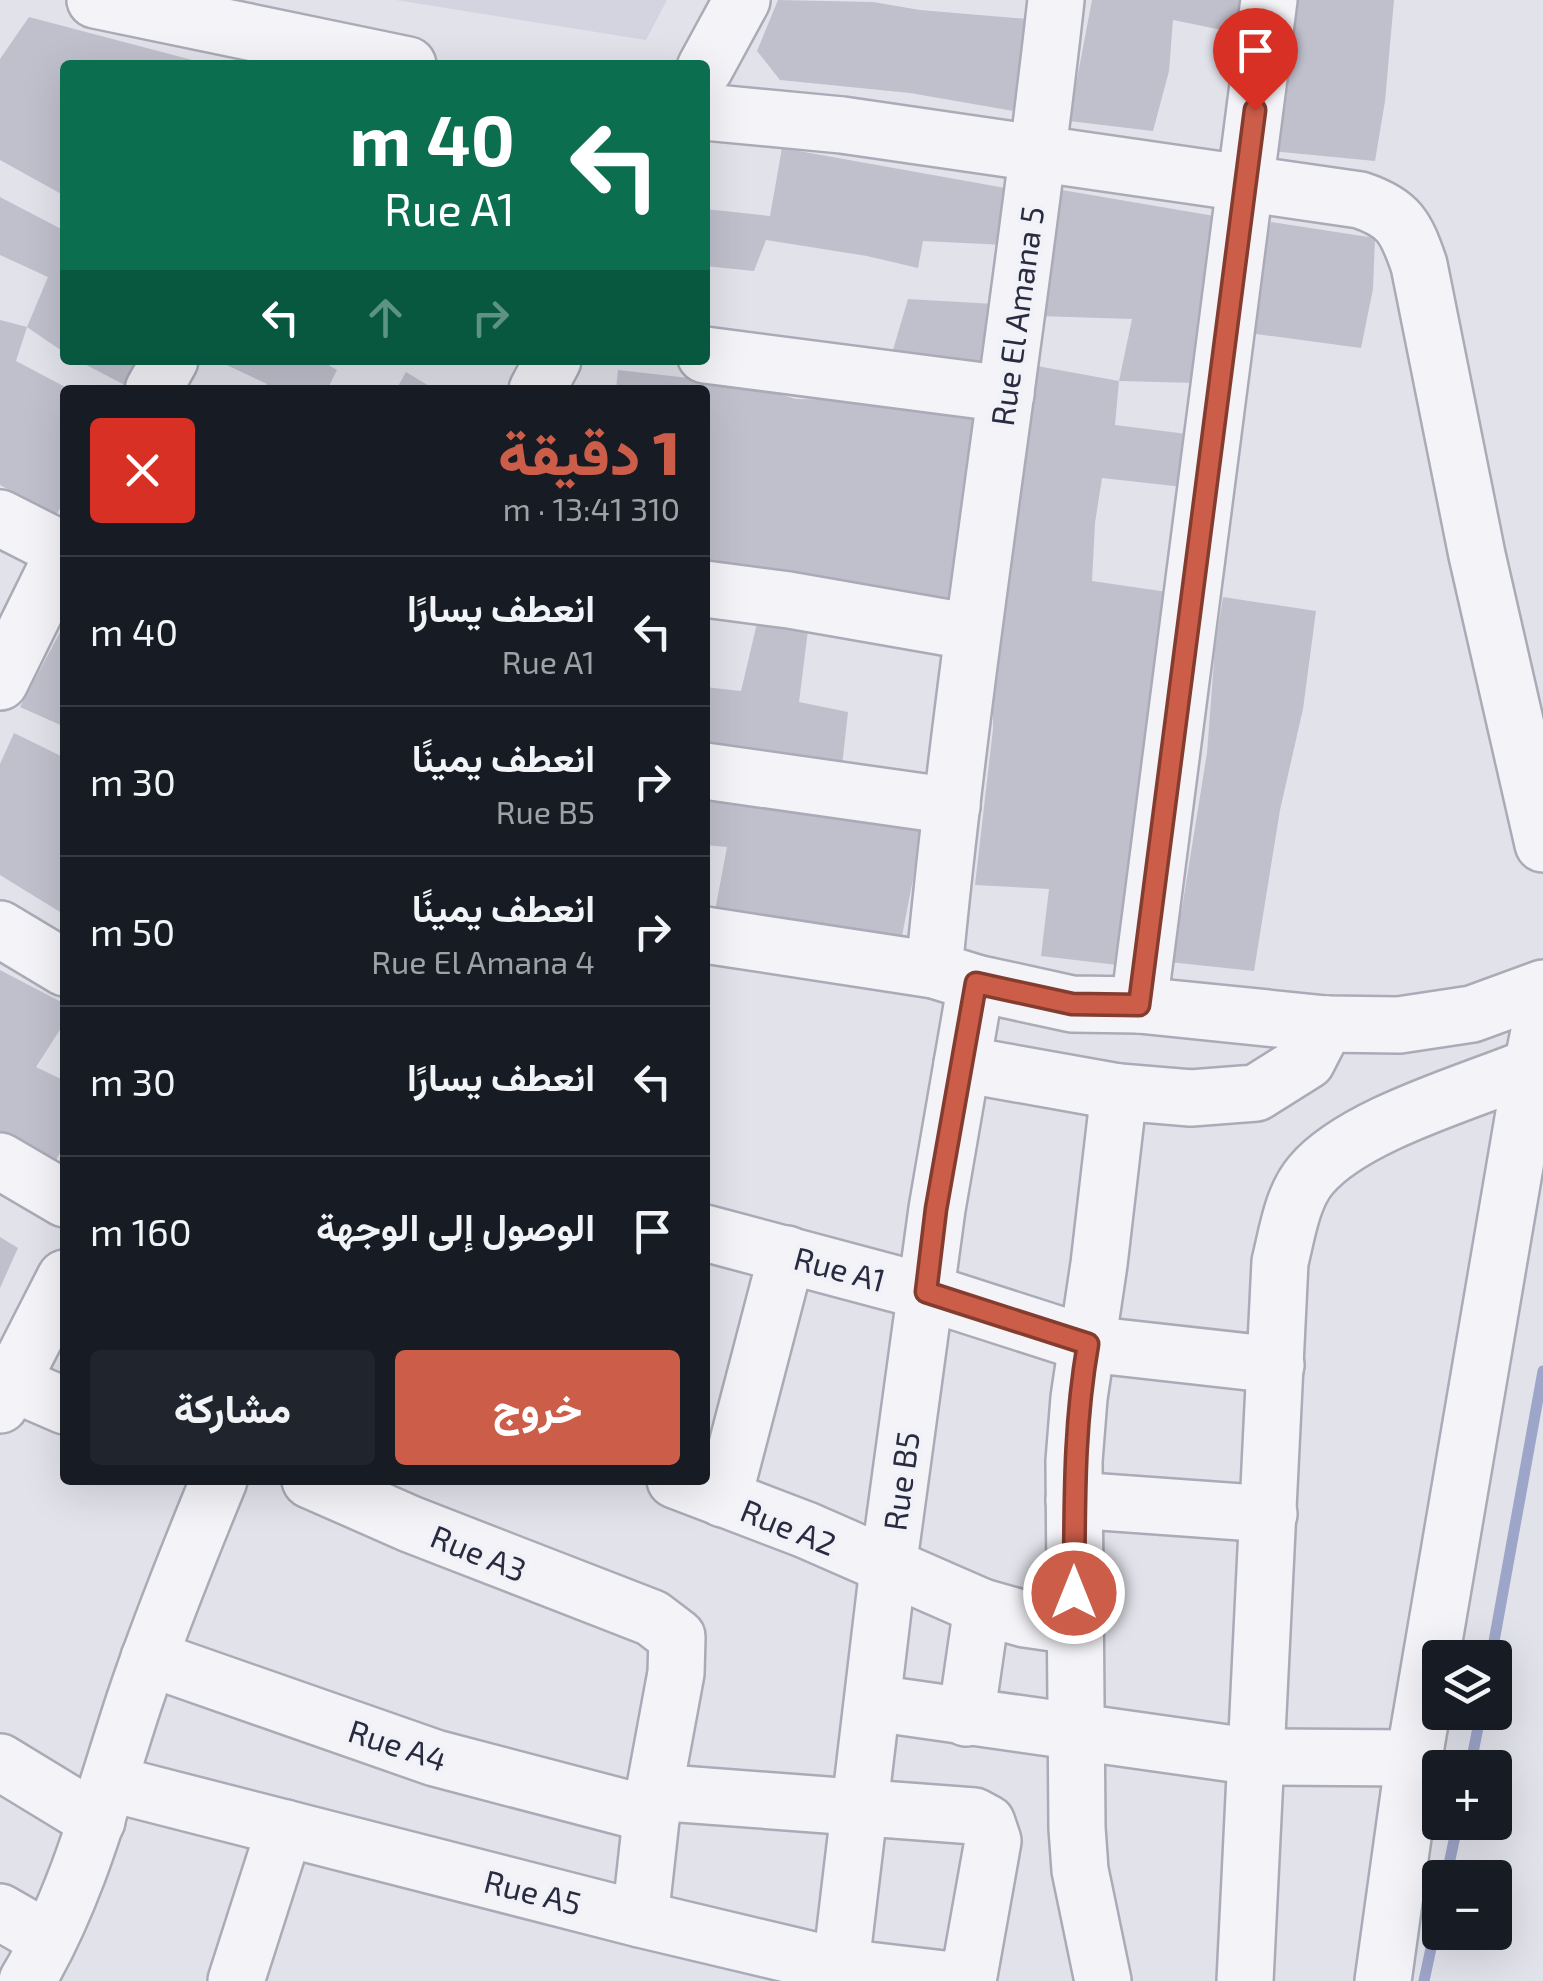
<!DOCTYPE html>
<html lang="ar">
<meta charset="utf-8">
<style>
:root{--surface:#171b24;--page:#20242c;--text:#f1f3f6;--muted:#9ea1a6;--line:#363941;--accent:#cb5d49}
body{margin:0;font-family:"Exo 2",Vazirmatn,sans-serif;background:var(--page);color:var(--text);direction:rtl;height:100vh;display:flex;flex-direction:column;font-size:38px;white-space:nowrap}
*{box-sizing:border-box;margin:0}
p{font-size:32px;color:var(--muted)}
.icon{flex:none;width:55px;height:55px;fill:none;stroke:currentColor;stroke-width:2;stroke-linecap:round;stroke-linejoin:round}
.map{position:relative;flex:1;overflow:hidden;direction:ltr}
.panel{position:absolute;left:60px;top:385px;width:650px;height:1100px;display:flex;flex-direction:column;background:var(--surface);border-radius:10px;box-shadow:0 10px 40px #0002;direction:rtl}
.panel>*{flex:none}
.top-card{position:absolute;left:60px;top:60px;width:650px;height:305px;border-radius:10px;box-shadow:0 10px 40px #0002;direction:rtl;background:#0b6e4f;color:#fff;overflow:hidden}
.buttons{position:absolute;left:1422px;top:1640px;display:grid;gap:20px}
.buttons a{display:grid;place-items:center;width:90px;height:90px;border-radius:10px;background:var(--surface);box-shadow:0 10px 40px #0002;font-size:50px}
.pin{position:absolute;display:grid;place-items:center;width:85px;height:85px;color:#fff;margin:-102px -42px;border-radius:50% 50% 50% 0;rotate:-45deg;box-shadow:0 0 10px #0007}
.pin .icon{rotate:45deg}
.me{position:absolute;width:110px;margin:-55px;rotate:0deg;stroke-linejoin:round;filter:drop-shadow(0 0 8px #0008)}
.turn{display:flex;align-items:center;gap:35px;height:210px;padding:0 30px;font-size:45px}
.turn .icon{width:130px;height:130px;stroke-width:2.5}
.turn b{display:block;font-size:70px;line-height:85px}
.lanes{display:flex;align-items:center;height:95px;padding:0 30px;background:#0003;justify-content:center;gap:50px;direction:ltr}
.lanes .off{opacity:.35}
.round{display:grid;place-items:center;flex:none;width:105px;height:105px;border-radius:10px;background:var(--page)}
.head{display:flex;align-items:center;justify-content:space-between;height:170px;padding:0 30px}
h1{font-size:60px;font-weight:800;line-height:75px;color:var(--accent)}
.primary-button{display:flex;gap:20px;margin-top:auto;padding:20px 30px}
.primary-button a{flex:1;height:115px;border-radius:10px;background:var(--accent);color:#fff;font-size:40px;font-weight:800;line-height:115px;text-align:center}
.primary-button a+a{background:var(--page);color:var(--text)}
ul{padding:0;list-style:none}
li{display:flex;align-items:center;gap:30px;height:150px;padding:0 30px;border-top:2px solid var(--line)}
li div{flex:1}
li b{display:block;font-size:38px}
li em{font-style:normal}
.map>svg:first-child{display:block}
</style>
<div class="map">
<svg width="1543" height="1981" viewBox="0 0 1543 1981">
<rect width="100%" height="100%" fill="#e1e2ea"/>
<path fill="#d3d4df" d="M396 0H667L646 40Z"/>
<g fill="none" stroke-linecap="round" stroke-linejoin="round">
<g stroke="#9da5c9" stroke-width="11">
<path d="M1491 1658 1543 1371"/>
<path d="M1470 1768 1481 1712"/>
<path d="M1446 1878 1458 1822"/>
<path d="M1424 1981 1440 1906"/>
</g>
</g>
<g fill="#bfc0cc">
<path d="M778 0 873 2 920 10 1040 20 1025 113 910 93 780 80 757 51Z"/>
<path d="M1092 0H1253L1252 36 1173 20 1169 71 1153 131 1069 121Z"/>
<path d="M1297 0H1394L1385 101 1375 161 1271 151Z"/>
<path d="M29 17 196 61 193 65H65V196L0 160V59Z"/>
<path d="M782 148 1011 189 1005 245 923 241 918 268 867 256 766 240 754 271 705 266V209L770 216Z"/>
<path d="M1056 189 1226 218 1198 383 1119 381 1132 319 1038 316Z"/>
<path d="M0 197 65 231V353L27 327 48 277 0 255Z"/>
<path d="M1271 222 1375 238 1373 289 1361 348 1256 334 1257 279Z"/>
<path d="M908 299 994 304 984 365 893 350Z"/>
<path d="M0 320 27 327 16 361 71 390H65V500L56 515 0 485Z"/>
<path d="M77 360H147L132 389Z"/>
<path d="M216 360H320L337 370 327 390H262L267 384Z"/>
<path d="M1037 366 1119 381 1115 425 1195 435 1192 488 1102 478 1095 523 1092 581 1181 594 1126 966 1041 956 1049 889 975 885 993 729V669L1004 620Z"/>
<path d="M618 370 742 384 796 399 853 400 975 419 974 475 958 534 951 601 825 578 705 563V390H616Z"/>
<path d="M406 372 436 390H396Z"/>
<path d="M1223 597 1316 611 1303 709 1280 810 1254 971 1169 962 1182 908 1207 753 1215 648Z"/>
<path d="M65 623V727L20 707Z"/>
<path d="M757 623 808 630 799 702 848 712 842 766 705 743V687L741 691Z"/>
<path d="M14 733 65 758V915L0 875V764Z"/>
<path d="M705 789 920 825 914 874 901 941 715 911 727 847 705 845Z"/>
<path d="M0 970 65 1004V1022L36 1067 65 1081V1143L52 1168 0 1138Z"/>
<path d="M0 1237 18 1248 0 1288Z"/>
</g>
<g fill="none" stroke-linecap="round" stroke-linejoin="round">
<g stroke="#aaabb7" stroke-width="60">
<g id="minor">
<path d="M95 0 408 65"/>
<path d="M705 68 742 0"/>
<path d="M705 112 842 125 1360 200C1399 213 1406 227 1419 265L1477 555 1543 844"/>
<path d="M705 355 1006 394"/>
<path d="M153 390 170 360"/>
<path d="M537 390 553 360"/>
<path d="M0 518 65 551"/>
<path d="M705 589 789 600 972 632"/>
<path d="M0 682 65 550"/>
<path d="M705 771 952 806"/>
<path d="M0 929 65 968"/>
<path d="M705 935 934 970 976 983 1072 1004 1139 1005 1326 1024 1399 1025 1472 1014 1543 988"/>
<path d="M934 970C965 646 1020 324 1056 0"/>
<path d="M1139 1005 1269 0"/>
<path d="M962 1064 1119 1092 1191 1098 1256 1093 1307 1061 1326 1024"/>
<path d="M0 1161 65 1199"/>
<path d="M705 1233 926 1292 1088 1344 1276 1365"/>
<path d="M12 1383 65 1406"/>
<path d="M0 1405 65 1278"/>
<path d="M310 1480 410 1524 652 1618 677 1637 676 1673 654 1792 640 1919"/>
<path d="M675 1480 806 1530 982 1607 1025 1619 1074 1626"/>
<path d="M723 1499 787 1254"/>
<path d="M1074 1500 1269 1514"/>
<path d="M149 1658 435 1758 652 1815"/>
<path d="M874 1703 1255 1757 1414 1758 1532 1066"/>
<path d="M966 1718 982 1607"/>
<path d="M0 1762 97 1821"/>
<path d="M109 1783 640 1919 842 1967 961 1981"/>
<path d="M654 1792 974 1816 987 1823 993 1841 968 1981"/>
<path d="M0 1912 47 1939"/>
<path d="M27 1981C78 1896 103 1796 134 1702 159 1627 189 1553 219 1480"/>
<path d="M236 1981 285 1828"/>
<path d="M839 1981 888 1568 937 1209 976 983"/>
<path d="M1103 1981 1080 1870 1077 1828 1074 1461 1079 1398 1099 1264 1119 1092"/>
<path d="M1245 1981 1280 1262C1287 1234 1292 1197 1311 1175 1354 1124 1470 1092 1532 1066L1542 1017 1543 991"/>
<path d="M1383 1981 1414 1758"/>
</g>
</g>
<use href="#minor" stroke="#f4f4f8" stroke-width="55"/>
</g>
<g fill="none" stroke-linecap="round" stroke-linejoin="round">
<g stroke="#843c2f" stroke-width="25">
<path id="route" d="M1074 1593C1075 1507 1073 1430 1088 1344L926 1292 936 1209 976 983 1072 1004 1139 1005 1255 110"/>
</g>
<use href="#route" stroke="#cb5d49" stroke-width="18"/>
</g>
<g text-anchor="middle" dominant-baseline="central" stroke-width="9" stroke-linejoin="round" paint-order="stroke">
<g font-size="32" fill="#2a2b41" stroke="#f1f2f7">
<text transform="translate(1016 316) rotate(-82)">Rue El Amana 5</text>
<text transform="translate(840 1268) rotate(15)">Rue A1</text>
<text transform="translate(900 1481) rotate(-82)">Rue B5</text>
<text transform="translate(789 1526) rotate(22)">Rue A2</text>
<text transform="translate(479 1552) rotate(22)">Rue A3</text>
<text transform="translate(398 1744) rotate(18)">Rue A4</text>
<text transform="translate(533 1891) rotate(14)">Rue A5</text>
</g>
</g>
</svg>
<div class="buttons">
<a><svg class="icon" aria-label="layers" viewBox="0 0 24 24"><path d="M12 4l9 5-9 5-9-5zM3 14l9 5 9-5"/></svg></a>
<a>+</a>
<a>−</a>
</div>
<div class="pin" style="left:1255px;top:110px;background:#d93025"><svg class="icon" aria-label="arrive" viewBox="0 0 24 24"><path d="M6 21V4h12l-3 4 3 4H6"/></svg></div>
<svg class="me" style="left:1074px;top:1593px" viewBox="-20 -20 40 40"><circle r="17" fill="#cb5d49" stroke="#fff" stroke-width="3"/><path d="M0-11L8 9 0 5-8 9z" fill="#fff"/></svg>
<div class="top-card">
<div class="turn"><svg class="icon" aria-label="left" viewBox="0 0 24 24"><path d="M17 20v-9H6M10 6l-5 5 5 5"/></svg><div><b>40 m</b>Rue A1</div></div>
<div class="lanes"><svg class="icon" aria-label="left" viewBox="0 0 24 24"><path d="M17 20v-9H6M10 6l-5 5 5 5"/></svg><svg class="icon off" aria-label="ahead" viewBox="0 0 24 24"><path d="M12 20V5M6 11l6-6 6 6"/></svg><svg class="icon off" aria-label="right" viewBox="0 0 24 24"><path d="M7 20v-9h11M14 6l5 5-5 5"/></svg></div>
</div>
<section class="panel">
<div class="head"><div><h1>1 دقيقة</h1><p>310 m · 13:41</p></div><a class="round" style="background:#d93025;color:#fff"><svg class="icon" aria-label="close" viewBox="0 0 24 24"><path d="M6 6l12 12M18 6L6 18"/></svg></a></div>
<ul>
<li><svg class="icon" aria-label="left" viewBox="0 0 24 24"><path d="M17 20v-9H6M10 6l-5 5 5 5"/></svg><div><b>انعطف يسارًا</b><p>Rue A1</p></div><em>40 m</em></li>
<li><svg class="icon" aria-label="right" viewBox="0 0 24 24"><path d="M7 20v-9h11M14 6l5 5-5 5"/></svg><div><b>انعطف يمينًا</b><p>Rue B5</p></div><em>30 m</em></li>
<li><svg class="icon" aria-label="right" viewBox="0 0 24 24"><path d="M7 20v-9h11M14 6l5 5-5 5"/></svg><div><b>انعطف يمينًا</b><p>Rue El Amana 4</p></div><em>50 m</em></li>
<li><svg class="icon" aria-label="left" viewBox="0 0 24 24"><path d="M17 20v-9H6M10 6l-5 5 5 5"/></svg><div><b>انعطف يسارًا</b></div><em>30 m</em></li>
<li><svg class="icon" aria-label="arrive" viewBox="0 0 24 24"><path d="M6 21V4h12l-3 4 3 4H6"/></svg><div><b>الوصول إلى الوجهة</b></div><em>160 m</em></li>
</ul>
<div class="primary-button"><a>خروج</a><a>مشاركة</a></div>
</section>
</div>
